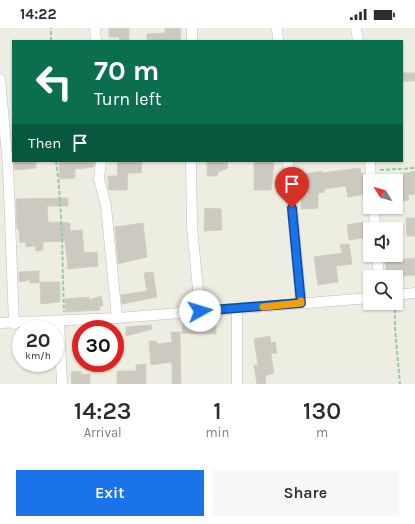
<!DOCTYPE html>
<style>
:root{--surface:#fff;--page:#f7f7f7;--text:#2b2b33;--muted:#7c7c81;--accent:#1a73e8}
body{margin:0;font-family:Karla,sans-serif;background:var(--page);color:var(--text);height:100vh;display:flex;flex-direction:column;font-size:15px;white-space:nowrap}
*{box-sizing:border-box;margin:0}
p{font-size:13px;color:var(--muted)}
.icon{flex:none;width:22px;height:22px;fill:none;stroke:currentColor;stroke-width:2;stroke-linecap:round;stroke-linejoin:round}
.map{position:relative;height:356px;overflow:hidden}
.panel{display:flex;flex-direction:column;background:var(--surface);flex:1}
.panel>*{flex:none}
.top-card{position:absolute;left:12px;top:12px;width:391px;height:122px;border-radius:0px;box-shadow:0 1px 3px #0004;background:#0b6e4f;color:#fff;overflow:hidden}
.needle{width:26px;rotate:307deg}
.buttons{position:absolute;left:363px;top:146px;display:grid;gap:8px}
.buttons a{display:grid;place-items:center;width:40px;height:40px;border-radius:0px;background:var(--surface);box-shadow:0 1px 3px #0004;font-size:20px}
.speed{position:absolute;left:12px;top:292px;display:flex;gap:8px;font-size:20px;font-weight:700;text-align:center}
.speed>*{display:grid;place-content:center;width:52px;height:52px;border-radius:50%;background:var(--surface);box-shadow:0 1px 3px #0004;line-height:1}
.speed small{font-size:10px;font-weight:400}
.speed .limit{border:6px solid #d22;background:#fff;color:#111}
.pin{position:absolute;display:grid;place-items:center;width:34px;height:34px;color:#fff;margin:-41px -17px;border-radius:50% 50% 50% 0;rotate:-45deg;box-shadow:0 0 4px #0007}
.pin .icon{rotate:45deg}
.me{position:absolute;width:44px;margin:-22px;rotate:84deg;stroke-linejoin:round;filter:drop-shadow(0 0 3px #0008)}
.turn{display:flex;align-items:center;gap:14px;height:84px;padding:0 16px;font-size:18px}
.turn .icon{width:52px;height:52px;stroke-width:2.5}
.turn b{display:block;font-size:28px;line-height:34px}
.then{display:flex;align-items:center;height:38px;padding:0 16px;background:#0003;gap:8px;font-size:15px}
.eta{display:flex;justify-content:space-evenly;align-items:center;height:68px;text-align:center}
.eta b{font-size:24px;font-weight:600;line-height:28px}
.button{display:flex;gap:8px;margin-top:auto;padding:8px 16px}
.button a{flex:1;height:46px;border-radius:0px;background:var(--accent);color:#fff;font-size:16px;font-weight:600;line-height:46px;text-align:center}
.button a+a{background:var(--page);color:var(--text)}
.status{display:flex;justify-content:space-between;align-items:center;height:28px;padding:0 20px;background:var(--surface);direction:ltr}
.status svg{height:11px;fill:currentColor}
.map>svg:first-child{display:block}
</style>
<div class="status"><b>14:22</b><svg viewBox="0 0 49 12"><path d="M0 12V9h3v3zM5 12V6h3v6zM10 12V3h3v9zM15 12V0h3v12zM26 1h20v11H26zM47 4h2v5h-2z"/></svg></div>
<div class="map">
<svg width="415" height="356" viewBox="0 0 415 356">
<rect width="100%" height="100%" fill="#eeede1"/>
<g fill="#cbc9c0" stroke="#d3d0bf">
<path d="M109 0H129V13H120L119 9H109Z"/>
<path d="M165 0H181L180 13H147V6L165 5Z"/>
<rect x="402" y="45" width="13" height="8"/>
<path d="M14 133H36V140L15 142Z"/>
<path d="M59 133H94V139L75 141V150L60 151Z"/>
<path d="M117 133H142L141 145H128L127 162H109L108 148H118Z"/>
<path d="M207 133H227L228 140 218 144 217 148H207Z"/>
<path d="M254 133H274L271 162H254Z"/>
<path d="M360 140 361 145H364L368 166 348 169 346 158 324 161 325 164 318 165V180L301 181V167H308L304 146 322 143V145Z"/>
<path d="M415 143V166L408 167 409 172 396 174V147Z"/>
<path d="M68 170V178H47L48 194 70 195V203L82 202 84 225 97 224 98 238 68 241 65 213 43 214V222L36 223 35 218 26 219V214L20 215 19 201H17L16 171Z"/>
<path d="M205 180 221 181 222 202 204 203Z"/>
<path d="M406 190H415V208H407Z"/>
<path d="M364 194 366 204H363V210L349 212 347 197Z"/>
<path d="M143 195 147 229 118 236 115 199Z"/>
<path d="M349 216 352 236 336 238 338 254 318 257 314 229 342 225 340 217Z"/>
<path d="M415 230V247L387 248 385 233Z"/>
<path d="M39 243V255H30V252L19 254V244Z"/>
<path d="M153 244 157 269 122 276 121 267 147 263 144 245Z"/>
<path d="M40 254H60V274L41 276Z"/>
<path d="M101 268 103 278H99L100 282 66 284 65 271 89 269V272Z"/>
<path d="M183 293 216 294V306L182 305Z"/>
<path d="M151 297 152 301 126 308V299Z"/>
<path d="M171 304H180L181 356H172V334L151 337 149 313H156L157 316 172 314Z"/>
<path d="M270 308 271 315 275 314 277 325H272L271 328 274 345 265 348 266 356H257L254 337H258L254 311Z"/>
<path d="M146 336V356H117V343H136V337Z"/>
<path d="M81 343V347L90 346V356H72L71 344Z"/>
</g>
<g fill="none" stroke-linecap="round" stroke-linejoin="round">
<g stroke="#bcbdc4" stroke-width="11">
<g id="minor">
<path d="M95 0 96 13"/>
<path d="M192 0V13"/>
<path d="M277 0 278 13"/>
<path d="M356 0 358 13"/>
<path d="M0 51 8 138 14 296"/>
<path d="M101 133 99 151 106 178 117 290"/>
<path d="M191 133 192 199 200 283"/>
<path d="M288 133 301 275"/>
<path d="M370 133 371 153"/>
<path d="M374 179 375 201"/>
<path d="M377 227 379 249"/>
<path d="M396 267 415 265"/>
<path d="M59 293 62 356"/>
<path d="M0 295 117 290 370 270"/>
<path d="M237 356V279"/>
</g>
</g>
<g stroke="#94c9aa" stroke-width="2" stroke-dasharray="4 2" stroke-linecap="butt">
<path d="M51 13V0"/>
<path d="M56 133C63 183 62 234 64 284"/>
<path d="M380 142 415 140"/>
<path d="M395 275V301L400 356"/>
</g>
<use href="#minor" stroke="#fff" stroke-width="10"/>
</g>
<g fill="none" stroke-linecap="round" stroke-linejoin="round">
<g stroke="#114b97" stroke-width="10">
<path id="route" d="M200 283 301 275 292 180"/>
</g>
<use href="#route" stroke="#1a73e8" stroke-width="7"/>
<path stroke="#f59e0b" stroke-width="7" d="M263 279 301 275V273"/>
</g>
</svg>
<div class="buttons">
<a><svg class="needle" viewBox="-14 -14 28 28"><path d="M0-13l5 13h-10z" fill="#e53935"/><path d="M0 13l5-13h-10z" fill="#7c7c81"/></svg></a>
<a><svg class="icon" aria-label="sound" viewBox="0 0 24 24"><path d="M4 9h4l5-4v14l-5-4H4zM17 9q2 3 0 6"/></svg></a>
<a><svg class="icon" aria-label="search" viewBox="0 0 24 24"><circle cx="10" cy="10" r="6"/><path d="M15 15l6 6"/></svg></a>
</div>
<div class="speed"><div>20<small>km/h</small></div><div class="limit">30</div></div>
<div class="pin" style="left:292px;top:180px;background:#d93025"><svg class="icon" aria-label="arrive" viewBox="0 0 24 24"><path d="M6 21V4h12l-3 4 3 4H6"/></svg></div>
<svg class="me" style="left:200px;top:283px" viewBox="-20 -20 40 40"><circle r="19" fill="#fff"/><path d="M0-13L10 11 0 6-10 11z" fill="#1a73e8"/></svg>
<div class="top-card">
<div class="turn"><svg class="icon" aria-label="left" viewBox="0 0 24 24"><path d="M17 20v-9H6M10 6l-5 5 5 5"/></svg><div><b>70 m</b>Turn left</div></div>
<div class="then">Then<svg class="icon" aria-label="arrive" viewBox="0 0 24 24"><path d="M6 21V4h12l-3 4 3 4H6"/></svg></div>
</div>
</div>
<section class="panel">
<div class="eta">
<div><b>14:23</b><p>Arrival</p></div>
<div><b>1</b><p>min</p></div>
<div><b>130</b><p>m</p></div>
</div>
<div class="button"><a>Exit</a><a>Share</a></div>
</section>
